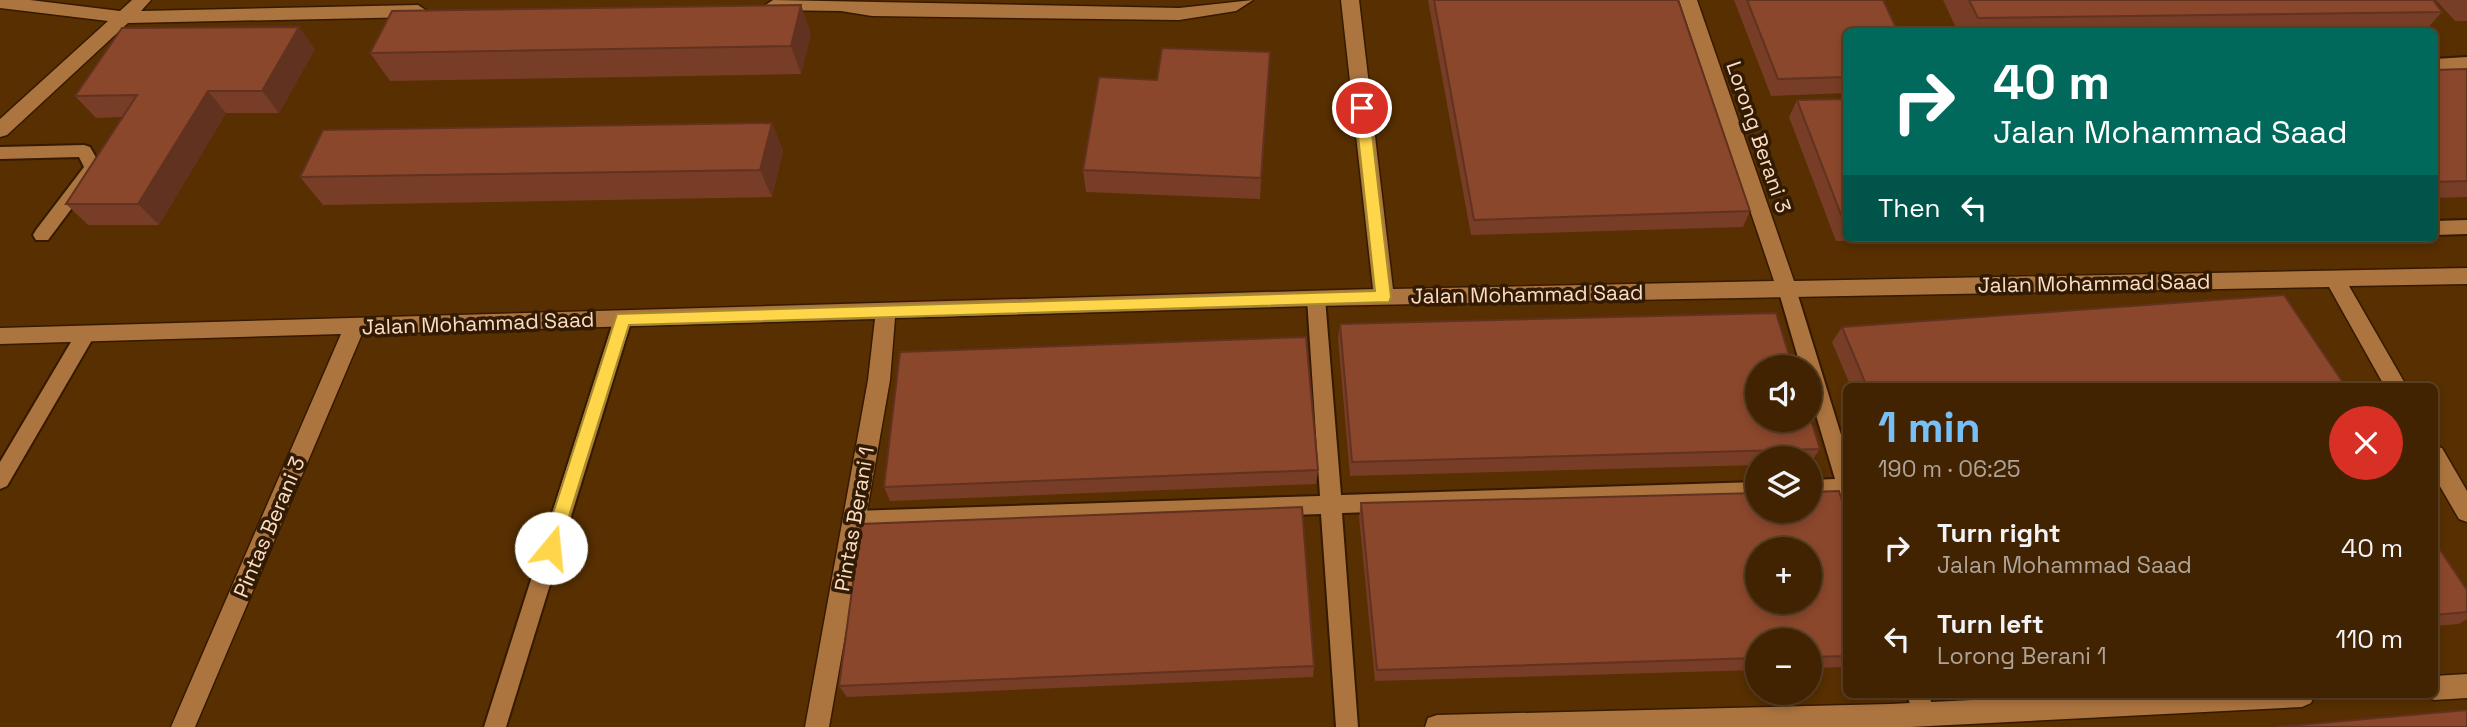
<!DOCTYPE html>
<meta charset="utf-8">
<style>
:root{--surface:#412301;--page:#4c2f10;--text:#f1f3f6;--muted:#aea499;--line:#5a4023;--accent:#76c0f7}
body{margin:0;font-family:"Space Grotesk",sans-serif;background:var(--page);color:var(--text);height:100vh;display:flex;flex-direction:column;font-size:26px;white-space:nowrap}
*{box-sizing:border-box;margin:0}
p{font-size:23px;color:var(--muted)}
.icon{flex:none;width:38px;height:38px;fill:none;stroke:currentColor;stroke-width:2;stroke-linecap:round;stroke-linejoin:round}
.map{position:relative;flex:1;overflow:hidden}
.panel{position:absolute;left:1843px;top:383px;width:595px;height:315px;display:flex;flex-direction:column;background:var(--surface);border-radius:10px;box-shadow:0 4px 10px #0003,0 0 0 2px var(--line)}
.panel>*{flex:none}
.hud{position:absolute;left:1843px;top:28px;width:595px;height:214px;border-radius:10px;box-shadow:0 4px 10px #0003,0 0 0 2px var(--line);background:#00695c;color:#fff;overflow:hidden}
.fabs{position:absolute;left:1745px;top:355px;display:grid;gap:14px}
.fabs a{display:grid;place-items:center;width:77px;height:77px;border-radius:50%;background:var(--surface);box-shadow:0 4px 10px #0003,0 0 0 2px var(--line);font-size:35px}
.pin{position:absolute;display:grid;place-items:center;width:60px;height:60px;color:#fff;margin:-30px;border:4px solid #fff;border-radius:50%;box-shadow:0 2px 7px #0007}
.me{position:absolute;width:77px;margin:-38px;rotate:17deg;stroke-linejoin:round;filter:drop-shadow(0 0 5px #0008)}
.turn{display:flex;align-items:center;gap:24px;height:147px;padding:0 35px;font-size:32px}
.turn .icon{width:91px;height:91px;stroke-width:2.5}
.turn b{display:block;font-size:49px;line-height:60px}
.then{display:flex;align-items:center;height:66px;padding:0 35px;background:#0003;gap:14px;font-size:26px}
.round{display:grid;place-items:center;flex:none;width:74px;height:74px;border-radius:37px;background:var(--page)}
.headline{display:flex;align-items:center;justify-content:space-between;height:119px;padding:0 35px}
h1{font-size:42px;font-weight:700;line-height:52px;color:var(--accent)}
ul{padding:0;list-style:none}
li{display:flex;align-items:center;gap:21px;height:91px;padding:0 35px}
li div{flex:1}
li b{display:block;font-size:26px}
li em{font-style:normal}
.map>svg:first-child{display:block}
</style>
<div class="map">
<svg width="2467" height="727" viewBox="0 0 2467 727">
<rect width="100%" height="100%" fill="#572f01"/>
<g fill="none" stroke-linecap="round" stroke-linejoin="round">
<g stroke="#351a00" stroke-width="4">
<g id="service">
<path d="M2467 57V69L2434 71V59Z"/>
<path d="M84 145 90 147 102 168 48 240H36L33 235 36 230 84 167 79 157 0 159V147Z"/>
<path d="M2467 220V234L2434 235V221Z"/>
<path d="M1787 282 1796 289 1846 451V497L1810 498V480L1835 479 1810 395V368H1801L1778 289Z"/>
<path d="M1316 291 1325 298 1341 495 1757 482V500L1342 513 1358 727H1336L1321 514 853 529 846 527 843 520 846 513 853 511 1320 496 1307 298Z"/>
<path d="M623 311 630 314 632 319 506 727H484L614 319 616 314Z"/>
<path d="M85 327 92 330 94 335 92 340 7 486 0 489V462L78 330Z"/>
<path d="M1907 695H1929L1935 714 1932 722 1924 725 1916 722Z"/>
</g>
</g>
<g stroke="#351a00" stroke-width="3">
<g id="minor">
<path d="M0 0H30L120 11 132 0H151L141 11 418 5 427 11 418 17 128 23 7 135 0 137V119L108 21 0 8Z"/>
<path d="M773 0 1179 8 1253 0 1236 11 1179 20 872 16 841 11 767 10 764 6Z"/>
<path d="M1341 0H1359L1393 289 1774 281 1679 0H1697L1794 281 2467 268V284L2349 286 2407 387H2385L2329 287 1316 306 895 318 890 380 829 727H805L868 380 875 319 362 334 195 727H171L341 334 0 344V328L1373 289Z"/>
<path d="M2434 446 2442 448 2467 491V522L2459 519 2434 476Z"/>
<path d="M2467 674V698L2434 700 2425 696 2434 695V676Z"/>
<path d="M2073 695H2314L2311 703 2302 707 1910 727H1425L1428 718 1437 715 1890 704Z"/>
</g>
</g>
<use href="#service" fill="#ac743f" fill-rule="evenodd"/>
<use href="#minor" fill="#ac743f" fill-rule="evenodd"/>
</g>
<g fill="#773d26">
<path d="M1428 0H1678L1750 211 1743 227 1471 235Z"/>
<path d="M1734 0H1883L1846 32V93L1771 96Z"/>
<path d="M1943 0H2433L2442 12 2424 32H1958Z"/>
<path d="M2436 0H2467V21H2455Z"/>
<path d="M811 33 801 74 390 81 370 53Z"/>
<path d="M315 49 279 113H226L159 225H88L66 204 123 117 96 118 75 96Z"/>
<path d="M2467 69V197L2434 198V70Z"/>
<path d="M1269 74 1260 199 1086 192 1083 170 1157 80Z"/>
<path d="M1846 99V238H1927L1836 241 1789 117 1797 100Z"/>
<path d="M772 123 783 151 772 197 323 205 300 177Z"/>
<path d="M1340 324 1820 449 1810 463V458H1757V465L1350 476 1338 339Z"/>
<path d="M1842 327 2346 387H1851L1832 342Z"/>
<path d="M1318 470 1316 484 890 501 884 487Z"/>
<path d="M1361 503 1846 514V667L1810 668V640H1757V670L1375 681 1359 517Z"/>
<path d="M2434 541 2467 590V619L2459 624 2434 626Z"/>
<path d="M1314 666 1313 677 847 697 839 686Z"/>
</g>
<g fill="#61321f">
<path d="M801 5 811 33 801 74 791 46Z"/>
<path d="M299 27 315 49 279 113 262 91Z"/>
<path d="M1270 52 1269 74 1260 199 1261 178Z"/>
<path d="M208 91 226 113 159 225 138 204Z"/>
<path d="M772 123 783 151 772 197 760 170Z"/>
</g>
<g fill="#8a472c" stroke="#61321f" stroke-width="2" fill-rule="evenodd">
<path d="M1434 0H1678L1750 211 1474 220Z"/>
<path d="M1747 0H1883L1898 32H1846V77L1778 79Z"/>
<path d="M1969 0H2433L2442 12 1978 18Z"/>
<path d="M801 5 791 46 370 53 392 11Z"/>
<path d="M299 27 262 91H208L138 204H66L137 95 75 96 122 28Z"/>
<path d="M1162 48 1270 52 1261 178 1083 170 1099 77 1157 80Z"/>
<path d="M2467 69V181L2434 182V70Z"/>
<path d="M1846 99V225H1845L1797 100Z"/>
<path d="M772 123 760 170 300 177 323 130Z"/>
<path d="M2284 295 2346 387H1867L1842 327Z"/>
<path d="M1776 313 1793 368H1757V420H1810V417L1820 449 1352 462 1340 324Z"/>
<path d="M1306 337 1318 470 884 487 900 352Z"/>
<path d="M1839 491 1846 514V656L1810 657V640H1757V658L1377 670 1361 503 1757 493V511H1810V492ZM1757 550H1810V602H1757Z"/>
<path d="M1302 507 1314 666 839 686 861 524Z"/>
<path d="M2434 541 2467 590V612L2434 615Z"/>
<path d="M2467 710V727H2276Z"/>
</g>
<path fill="#ffd54a" stroke="#a68a30" stroke-width="2" d="M1362 103 1369 108 1391 297 1389 302 629 325 559 548 551 556 545 554 542 548 617 314 1375 291 1355 108Z"/>
<g text-anchor="middle" dominant-baseline="central" stroke-width="7" stroke-linejoin="round" paint-order="stroke">
<g font-size="21" fill="#fdddc2" stroke="#321b05">
<text transform="translate(1759 137) rotate(71)">Lorong Berani 3</text>
<text transform="translate(2094 283) rotate(-1)">Jalan Mohammad Saad</text>
<text transform="translate(1527 294) rotate(-1)">Jalan Mohammad Saad</text>
<text transform="translate(478 323) rotate(-2)">Jalan Mohammad Saad</text>
<text transform="translate(854 519) rotate(-80)">Pintas Berani 1</text>
<text transform="translate(269 527) rotate(-67)">Pintas Berani 3</text>
</g>
</g>
</svg>
<div class="fabs">
<a><svg class="icon" aria-label="sound" viewBox="0 0 24 24"><path d="M4 9h4l5-4v14l-5-4H4zM17 9q2 3 0 6"/></svg></a>
<a><svg class="icon" aria-label="layers" viewBox="0 0 24 24"><path d="M12 4l9 5-9 5-9-5zM3 14l9 5 9-5"/></svg></a>
<a>+</a>
<a>−</a>
</div>
<div class="pin" style="left:1362px;top:108px;background:#d93025"><svg class="icon" aria-label="arrive" viewBox="0 0 24 24"><path d="M6 21V4h12l-3 4 3 4H6"/></svg></div>
<svg class="me" style="left:551px;top:548px" viewBox="-20 -20 40 40"><circle r="19" fill="#fff"/><path d="M0-13L10 11 0 6-10 11z" fill="#ffd54a"/></svg>
<div class="hud">
<div class="turn"><svg class="icon" aria-label="right" viewBox="0 0 24 24"><path d="M7 20v-9h11M14 6l5 5-5 5"/></svg><div><b>40 m</b>Jalan Mohammad Saad</div></div>
<div class="then">Then<svg class="icon" aria-label="left" viewBox="0 0 24 24"><path d="M17 20v-9H6M10 6l-5 5 5 5"/></svg></div>
</div>
<section class="panel">
<div class="headline"><div><h1>1 min</h1><p>190 m · 06:25</p></div><a class="round" style="background:#d93025;color:#fff"><svg class="icon" aria-label="close" viewBox="0 0 24 24"><path d="M6 6l12 12M18 6L6 18"/></svg></a></div>
<ul>
<li><svg class="icon" aria-label="right" viewBox="0 0 24 24"><path d="M7 20v-9h11M14 6l5 5-5 5"/></svg><div><b>Turn right</b><p>Jalan Mohammad Saad</p></div><em>40 m</em></li>
<li><svg class="icon" aria-label="left" viewBox="0 0 24 24"><path d="M17 20v-9H6M10 6l-5 5 5 5"/></svg><div><b>Turn left</b><p>Lorong Berani 1</p></div><em>110 m</em></li>
</ul>
</section>
</div>
